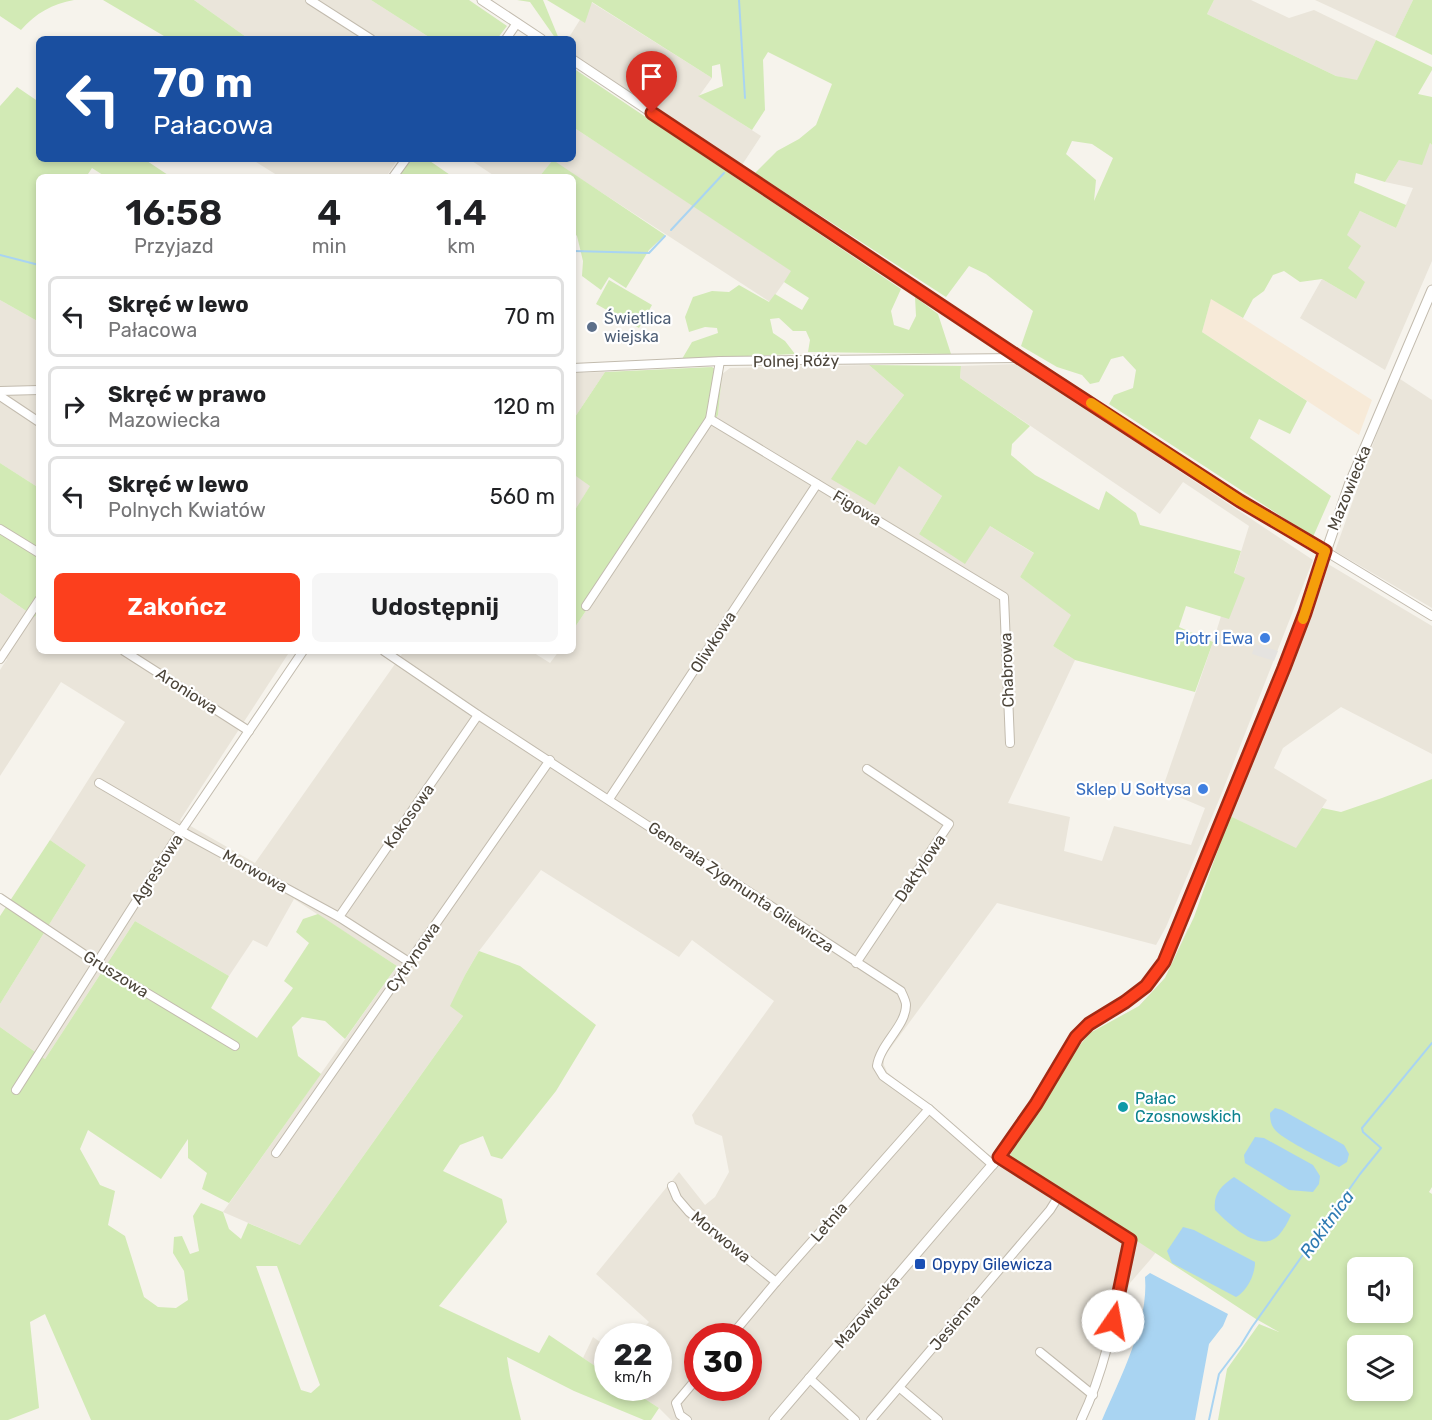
<!DOCTYPE html>
<html lang="pl">
<meta charset="utf-8">
<style>
:root{--surface:#fff;--page:#f6f6f6;--text:#202124;--muted:#757577;--line:#e0e0e0;--accent:#fc3f1d}
body{margin:0;font-family:Rubik,sans-serif;background:var(--page);color:var(--text);height:100vh;display:flex;flex-direction:column;font-size:22px;white-space:nowrap}
*{box-sizing:border-box;margin:0}
p{font-size:20px;color:var(--muted)}
.icon{flex:none;width:33px;height:33px;fill:none;stroke:currentColor;stroke-width:2;stroke-linecap:round;stroke-linejoin:round}
.map{position:relative;flex:1;overflow:hidden}
.side{position:absolute;left:36px;top:174px;width:540px;height:480px;display:flex;flex-direction:column;background:var(--surface);border-radius:9px;box-shadow:0 3px 9px #0003}
.side>*{flex:none}
.guide{position:absolute;left:36px;top:36px;width:540px;height:126px;border-radius:9px;box-shadow:0 3px 9px #0003;background:#1a4fa0;color:#fff;overflow:hidden}
.buttons{position:absolute;left:1347px;top:1257px;display:grid;gap:12px}
.buttons a{display:grid;place-items:center;width:66px;height:66px;border-radius:9px;background:var(--surface);box-shadow:0 3px 9px #0003;font-size:30px}
.speed{position:absolute;left:594px;top:1323px;display:flex;gap:12px;font-size:30px;font-weight:700;text-align:center}
.speed>*{display:grid;place-content:center;width:78px;height:78px;border-radius:50%;background:var(--surface);box-shadow:0 3px 9px #0003;line-height:1}
.speed small{font-size:15px;font-weight:400}
.speed .limit{border:9px solid #d22;background:#fff;color:#111}
.pin{position:absolute;display:grid;place-items:center;width:51px;height:51px;color:#fff;margin:-62px -26px;border-radius:50% 50% 50% 0;rotate:-45deg;box-shadow:0 0 6px #0007}
.pin .icon{rotate:45deg}
.me{position:absolute;width:66px;margin:-33px;rotate:12deg;stroke-linejoin:round;filter:drop-shadow(0 0 4px #0008)}
.turn{display:flex;align-items:center;gap:21px;height:126px;padding:0 18px;font-size:27px}
.turn .icon{width:78px;height:78px;stroke-width:2.5}
.turn b{display:block;font-size:42px;line-height:51px}
.eta{display:flex;justify-content:space-evenly;align-items:center;height:102px;text-align:center}
.eta b{font-size:36px;font-weight:600;line-height:42px}
.primary-button{display:flex;gap:12px;margin-top:auto;padding:12px 18px}
.primary-button a{flex:1;height:69px;border-radius:9px;background:var(--accent);color:#fff;font-size:24px;font-weight:600;line-height:69px;text-align:center}
.primary-button a+a{background:var(--page);color:var(--text)}
ul{padding:0;list-style:none}
li{display:flex;align-items:center;gap:18px;height:81px;margin:0 12px 9px;padding:0 6px;border:3px solid var(--line);border-radius:9px}
li div{flex:1}
li b{display:block;font-size:22px}
li em{font-style:normal}
.map>svg:first-child{display:block}
</style>
<div class="map">
<svg width="1432" height="1420" viewBox="0 0 1432 1420">
<rect width="100%" height="100%" fill="#f6f3ec"/>
<g fill="#eae5da" fill-rule="evenodd">
<path d="M194 0H371L432 39H249Z"/>
<path d="M1214 0H1251L1289 18 1314 10 1376 40 1357 81 1336 76 1207 14Z"/>
<path d="M1315 0H1413L1395 37Z"/>
<path d="M591 2 712 78 699 96 761 136 742 165 573 55V39H568Z"/>
<path d="M573 127 792 271 770 302 553 161 539 177H496L469 159H573Z"/>
<path d="M1430 143 1432 145V261L1385 370 1300 318 1322 279 1356 299 1348 268 1346 236 1360 211 1396 228 1413 188 1385 182 1399 160Z"/>
<path d="M251 159H398L386 177H280Z"/>
<path d="M0 300 39 322V488L0 463Z"/>
<path d="M1018 364 1313 560 1221 795 1166 927 1156 945 997 903 884 1057V1065L887 1072 986 1153 1005 1164 1071 1056 1091 1033 1139 1006 1165 978 1188 928 1338 1018 1150 1260 1130 1283 1078 1420H671L659 1408 628 1388H658V1336H636L649 1322 596 1274 679 1172 705 1205 715 1197 729 1172 722 1136 695 1124 692 1115 774 1001 692 940 679 957 541 870 479 951 465 975 451 1006 463 1016 300 1245 223 1212 397 966 294 899 267 947 253 940 229 976 135 921 45 1059 0 1027V1004L86 865 50 840 125 722 61 682 0 776V670L7 659 0 655V593L35 617 39 611V651H290L180 820 255 863 402 654 398 651H531L550 663 559 651H573V630L718 415 722 374 730 368 869 365 904 395 866 445 856 441 832 479 898 465 942 496 919 534 990 526 1035 554 1020 577 1072 615 1053 646 1075 660 1008 803 1070 817 1064 851 1102 861 1114 826 1191 845 1205 808 1162 790 1213 642 1249 526 1183 482 1160 514 960 378 961 366ZM698 1336H748V1388H698Z"/>
<path d="M605 372 573 420V373Z"/>
<path d="M1397 377 1432 400V608L1335 551Z"/>
<path d="M573 474 591 485 573 513Z"/>
<path d="M1328 564 1432 626V754L1341 707 1283 748 1274 768 1327 800 1296 849 1230 816 1285 683Z"/>
<path d="M593 1337 607 1347V1374L583 1358Z"/>
</g>
<path fill="#f7ead8" d="M1211 298 1372 400 1359 435 1202 332Z"/>
<g fill="#d2eab5" fill-rule="evenodd">
<path d="M0 0H74C52 4 36 13 21 30L0 16Z"/>
<path d="M103 0H194L249 39H169Z"/>
<path d="M371 0H469L507 26 497 39H432Z"/>
<path d="M517 0H543L559 39H556L530 2Z"/>
<path d="M547 0H1214L1207 14 1336 76 1357 80 1376 40 1432 67V70L1418 94 1432 97V145L1430 143 1422 165 1399 160 1385 182 1356 173 1354 183 1406 205 1396 228 1360 211 1347 235 1361 246 1348 268 1365 282 1356 299 1322 279 1300 282 1284 271 1273 275 1264 291 1253 299 1243 318 1211 299 1202 332 1307 401 1290 434 1259 419 1250 438 1331 496 1313 537 1109 404 1114 395 1133 388 1136 370 1123 356 1111 359 1099 382 1090 384 1082 375 1057 367 1021 346 1033 311 986 274 969 266 946 297 755 173 777 151 799 139 816 125 832 84 768 52 763 60 765 110 752 130 698 96 723 86 720 64 712 66V78L592 2 585 23ZM1072 141 1092 144 1113 158 1094 201 1096 180 1066 154Z"/>
<path d="M1413 0H1432V55L1395 37Z"/>
<path d="M573 68 901 289 891 311 894 325 909 330 916 316 915 297 938 314 951 354 808 352 810 340 806 331H793L779 318 770 319 773 333 785 341 795 354 682 359 692 342 718 333 717 328 705 327 689 332 685 317 693 297 712 291 729 292 739 285 769 302 775 294 802 310 809 298 784 282 791 271 573 127Z"/>
<path d="M17 87 39 102V159H144L171 177H106L92 168 86 177H39V322L0 300V106Z"/>
<path d="M411 159H427L453 177H398Z"/>
<path d="M553 160 665 235 649 250 626 288 609 277 601 290 582 276 583 261 577 236 573 232V177H539Z"/>
<path d="M609 280 652 305 639 328 596 304Z"/>
<path d="M869 365 961 366 960 378 1030 426 1012 444 1011 455 1035 475 1099 510 1106 491 1136 513 1140 525 1241 551 1234 573 1245 578 1229 619 1186 606 1179 627 1213 642 1195 692 1075 660 1053 646 1071 615 1020 577 1034 553 990 526 965 564 919 534 942 496 899 466 875 505 831 479 857 440 866 445 904 395Z"/>
<path d="M712 367 722 374 718 415 573 630V513L590 486 573 474V420L605 372Z"/>
<path d="M0 463 39 488V611L35 617 0 593Z"/>
<path d="M1432 779V1187L1429 1192 1432 1194V1420H1218L1227 1369 1259 1324 1279 1332 1256 1319 1009 1157 1071 1056 1090 1033 1139 1006 1165 978 1194 917 1230 816 1296 848 1322 808 1341 812 1382 798ZM1358 1268H1402V1312H1358ZM1358 1346H1402V1390H1358Z"/>
<path d="M50 840 86 865 0 1004V916Z"/>
<path d="M318 914 397 966 345 1039 325 1021 302 1017 292 1027 298 1056 321 1074 229 1203 202 1189 207 1173 188 1158V1139L161 1179 88 1130 80 1149 100 1185 115 1191 108 1225 125 1236 144 1297 158 1307 176 1308 188 1300 184 1271 173 1253 174 1237 182 1236 190 1254 199 1251 193 1216 201 1203 223 1212 229 1229 241 1239 248 1223 300 1245 463 1016 450 1006 465 975 479 951 520 966 596 1025 556 1091 502 1159 491 1156 483 1136 460 1145 443 1171 502 1199 507 1222 439 1306 539 1353 549 1335 607 1374 608 1388H628L659 1408 651 1420H644L574 1391 507 1357 510 1376 521 1420H91L45 1314 30 1322 39 1408 8 1420H0V1027L45 1059 135 921 229 976 211 1008 257 1038 293 988 284 981 309 943 296 932 303 919ZM256 1266H277L320 1385 311 1393 301 1390Z"/>
</g>
<path fill="#e5e3e0" d="M1255 644 1278 651 1274 661 1252 654Z"/>
<g fill="#a9d4f2">
<path d="M1275 1108 1282 1110 1344 1145 1349 1154 1347 1162 1339 1167C1326 1161 1286 1141 1276 1131 1271 1126 1270 1120 1270 1113Z"/>
<path d="M1255 1137 1264 1138 1313 1165 1320 1176 1319 1184 1313 1192 1289 1190 1245 1163 1244 1155Z"/>
<path d="M1234 1177 1291 1215C1288 1222 1284 1229 1279 1235 1260 1255 1228 1223 1215 1210 1213 1194 1221 1186 1234 1177Z"/>
<path d="M1183 1227 1194 1230 1255 1262C1255 1275 1247 1291 1236 1297L1172 1263 1167 1251Z"/>
<path d="M1150 1273 1228 1314 1223 1326 1209 1344 1195 1420H1102C1120 1378 1149 1323 1145 1277Z"/>
</g>
<g fill="none" stroke-linecap="round" stroke-linejoin="round">
<g stroke="#a9d4f2" stroke-width="2">
<path d="M739 0 745 98"/>
<path d="M671 230 724 173"/>
<path d="M573 251 649 253 665 236"/>
<path d="M0 255 39 265"/>
<path d="M1209 1420 1219 1374 1241 1345 1252 1327 1360 1174 1381 1148 1363 1132 1362 1128 1432 1043"/>
</g>
<g stroke="#c2bbae" stroke-width="10">
<g id="minor">
<path d="M310 0 371 39"/>
<path d="M506 39 517 23"/>
<path d="M393 177 406 159"/>
<path d="M573 368 720 361 1020 358"/>
<path d="M0 391 39 390"/>
<path d="M0 396 39 422"/>
<path d="M710 419 1004 597 1010 743"/>
<path d="M0 529 39 553"/>
<path d="M1325 551 1432 616"/>
<path d="M586 606 710 419 720 361"/>
<path d="M124 651 249 731"/>
<path d="M384 651 478 715 901 991C903 996 906 1001 906 1005 906 1026 880 1044 877 1066L883 1076 929 1109 993 1165"/>
<path d="M0 659 39 600"/>
<path d="M99 783 181 831 339 917 409 962"/>
<path d="M609 799 817 484"/>
<path d="M0 898 97 963 235 1046"/>
<path d="M339 917 478 715"/>
<path d="M856 963 949 824 867 769"/>
<path d="M16 1090 181 831 303 651"/>
<path d="M276 1153 550 760"/>
<path d="M999 1157 1130 1240C1117 1302 1109 1362 1081 1420"/>
<path d="M672 1186 677 1198 689 1212 776 1282"/>
<path d="M731 1336 776 1282 929 1109"/>
<path d="M1040 1352 1093 1395"/>
<path d="M809 1378 855 1420"/>
<path d="M900 1388 938 1420"/>
<path d="M687 1420 680 1415 676 1403 698 1377"/>
<path d="M871 1420 1050 1210 1060 1194"/>
</g>
</g>
<g stroke="#c2bbae" stroke-width="11">
<g id="tertiary">
<path d="M482 0 541 39"/>
<path d="M573 60 1020 358 1240 501 1325 551"/>
<path d="M774 1420 999 1157 1036 1104 1076 1037 1089 1025 1125 1002 1145 986 1164 962 1296 639 1349 485 1432 290"/>
</g>
</g>
<use href="#minor" stroke="#fff" stroke-width="8"/>
<use href="#tertiary" stroke="#fff" stroke-width="9"/>
</g>
<g fill="none" stroke-linecap="round" stroke-linejoin="round">
<g stroke="#a42913" stroke-width="15">
<path id="route" d="M652 113 1020 358 1240 501 1325 551 1305 613 1284 668 1164 962 1146 986 1125 1002 1089 1024 1076 1037 1036 1104 999 1157 1130 1240 1113 1321"/>
</g>
<use href="#route" stroke="#fc3f1d" stroke-width="10"/>
<path stroke="#f59e0b" stroke-width="10" d="M1091 403 1240 501 1325 551 1303 619"/>
</g>
<circle fill="#5c6f8a" stroke="#fff" stroke-width="2" cx="592" cy="327" r="6"/>
<g fill="#3f7fe0" stroke="#fff" stroke-width="2">
<circle cx="1265" cy="638" r="6"/>
<circle cx="1203" cy="789" r="6"/>
</g>
<circle fill="#0f9aa8" stroke="#fff" stroke-width="2" cx="1123" cy="1107" r="6"/>
<rect fill="#1a4fb4" stroke="#fff" stroke-width="2" x="914" y="1258" width="12" height="12" rx="3"/>
<g text-anchor="middle" dominant-baseline="central" stroke-width="4.5" stroke-linejoin="round" paint-order="stroke">
<g font-size="16" fill="#4e5e75" stroke="#fff" text-anchor="start">
<text x="604" y="318">Świetlica<tspan x="604" dy="18">wiejska</tspan></text>
</g>
<g font-size="16" fill="#4b4439" stroke="#fff">
<text transform="translate(796 361) rotate(-1)">Polnej Róży</text>
<text transform="translate(1349 488) rotate(-68)">Mazowiecka</text>
<text transform="translate(857 508) rotate(31)">Figowa</text>
<text transform="translate(713 642) rotate(-57)">Oliwkowa</text>
<text transform="translate(1007 670) rotate(-92)">Chabrowa</text>
<text transform="translate(187 691) rotate(33)">Aroniowa</text>
<text transform="translate(409 816) rotate(-55)">Kokosowa</text>
<text transform="translate(920 868) rotate(-56)">Daktylowa</text>
<text transform="translate(157 869) rotate(-57)">Agrestowa</text>
<text transform="translate(255 871) rotate(29)">Morwowa</text>
<text transform="translate(741 887) rotate(34)">Generała Zygmunta Gilewicza</text>
<text transform="translate(413 957) rotate(-55)">Cytrynowa</text>
<text transform="translate(116 974) rotate(32)">Gruszowa</text>
<text transform="translate(829 1222) rotate(-49)">Letnia</text>
<text transform="translate(721 1237) rotate(39)">Morwowa</text>
<text transform="translate(867 1312) rotate(-49)">Mazowiecka</text>
<text transform="translate(955 1322) rotate(-50)">Jesienna</text>
</g>
<g font-size="16" fill="#366cbe" stroke="#fff" text-anchor="end">
<text x="1253" y="638">Piotr i Ewa</text>
<text x="1191" y="789">Sklep U Sołtysa</text>
</g>
<g font-size="16" fill="#0d838f" stroke="#fff" text-anchor="start">
<text x="1135" y="1098">Pałac<tspan x="1135" dy="18">Czosnowskich</tspan></text>
</g>
<g font-size="16" fill="#164399" stroke="#fff" text-anchor="start">
<text x="932" y="1264">Opypy Gilewicza</text>
</g>
<g font-size="18" font-style="italic" fill="#2e7ab2" stroke="#fff">
<text transform="translate(1327 1224) rotate(-54)">Rokitnica</text>
</g>
</g>
</svg>
<div class="buttons">
<a><svg class="icon" aria-label="sound" viewBox="0 0 24 24"><path d="M4 9h4l5-4v14l-5-4H4zM17 9q2 3 0 6"/></svg></a>
<a><svg class="icon" aria-label="layers" viewBox="0 0 24 24"><path d="M12 4l9 5-9 5-9-5zM3 14l9 5 9-5"/></svg></a>
</div>
<div class="speed"><div>22<small>km/h</small></div><div class="limit">30</div></div>
<div class="pin" style="left:652px;top:113px;background:#d93025"><svg class="icon" aria-label="arrive" viewBox="0 0 24 24"><path d="M6 21V4h12l-3 4 3 4H6"/></svg></div>
<svg class="me" style="left:1113px;top:1321px" viewBox="-20 -20 40 40"><circle r="19" fill="#fff"/><path d="M0-13L10 11 0 6-10 11z" fill="#fc3f1d"/></svg>
<div class="guide">
<div class="turn"><svg class="icon" aria-label="left" viewBox="0 0 24 24"><path d="M17 20v-9H6M10 6l-5 5 5 5"/></svg><div><b>70 m</b>Pałacowa</div></div>
</div>
<section class="side">
<div class="eta">
<div><b>16:58</b><p>Przyjazd</p></div>
<div><b>4</b><p>min</p></div>
<div><b>1.4</b><p>km</p></div>
</div>
<ul>
<li><svg class="icon" aria-label="left" viewBox="0 0 24 24"><path d="M17 20v-9H6M10 6l-5 5 5 5"/></svg><div><b>Skręć w lewo</b><p>Pałacowa</p></div><em>70 m</em></li>
<li><svg class="icon" aria-label="right" viewBox="0 0 24 24"><path d="M7 20v-9h11M14 6l5 5-5 5"/></svg><div><b>Skręć w prawo</b><p>Mazowiecka</p></div><em>120 m</em></li>
<li><svg class="icon" aria-label="left" viewBox="0 0 24 24"><path d="M17 20v-9H6M10 6l-5 5 5 5"/></svg><div><b>Skręć w lewo</b><p>Polnych Kwiatów</p></div><em>560 m</em></li>
</ul>
<div class="primary-button"><a>Zakończ</a><a>Udostępnij</a></div>
</section>
</div>
